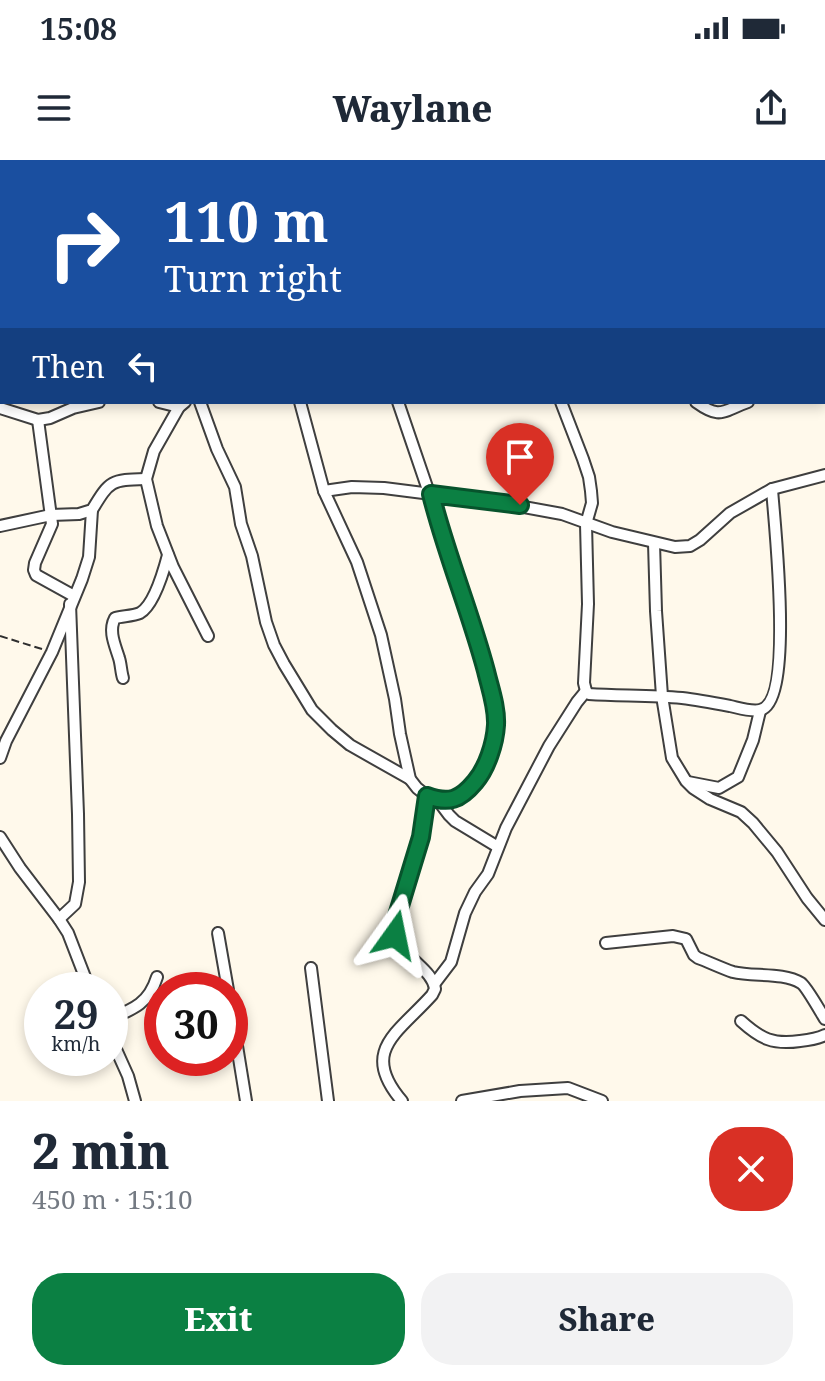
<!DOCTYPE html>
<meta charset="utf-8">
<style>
:root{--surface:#fff;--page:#f2f2f3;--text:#1f2937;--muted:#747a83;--accent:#0b8043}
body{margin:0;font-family:"Noto Serif",serif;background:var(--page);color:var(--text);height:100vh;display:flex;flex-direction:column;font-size:30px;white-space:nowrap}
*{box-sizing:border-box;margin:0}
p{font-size:26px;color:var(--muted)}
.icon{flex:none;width:44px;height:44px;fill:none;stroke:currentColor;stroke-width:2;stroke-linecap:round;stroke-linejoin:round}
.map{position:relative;height:941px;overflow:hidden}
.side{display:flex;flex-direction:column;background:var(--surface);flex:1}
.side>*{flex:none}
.banner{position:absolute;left:0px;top:0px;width:826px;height:244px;box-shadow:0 4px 12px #0003;background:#1a4fa0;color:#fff;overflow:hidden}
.speed{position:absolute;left:24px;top:812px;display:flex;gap:16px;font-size:40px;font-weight:700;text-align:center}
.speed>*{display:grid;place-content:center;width:104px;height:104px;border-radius:50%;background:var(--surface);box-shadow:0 4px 12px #0003;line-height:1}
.speed small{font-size:20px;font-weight:400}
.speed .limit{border:12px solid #d22;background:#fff;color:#111}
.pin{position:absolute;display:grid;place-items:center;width:68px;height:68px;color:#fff;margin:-82px -34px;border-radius:50% 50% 50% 0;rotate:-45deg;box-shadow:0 0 8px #0007}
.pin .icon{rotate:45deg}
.me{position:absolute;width:88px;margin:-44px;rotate:12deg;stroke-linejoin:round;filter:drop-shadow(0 0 6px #0008)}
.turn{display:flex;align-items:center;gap:28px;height:168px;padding:0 32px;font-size:36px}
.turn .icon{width:104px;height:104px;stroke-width:2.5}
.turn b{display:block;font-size:56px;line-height:68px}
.then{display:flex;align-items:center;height:76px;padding:0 32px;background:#0003;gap:16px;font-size:30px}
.round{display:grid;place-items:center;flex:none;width:84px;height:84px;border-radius:32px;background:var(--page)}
.overview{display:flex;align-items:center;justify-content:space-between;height:136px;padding:0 32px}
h1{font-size:48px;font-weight:800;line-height:60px}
.action{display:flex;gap:16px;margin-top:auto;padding:16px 32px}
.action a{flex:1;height:92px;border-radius:32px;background:var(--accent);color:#fff;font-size:32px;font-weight:800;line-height:92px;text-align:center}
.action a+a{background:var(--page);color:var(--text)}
.status{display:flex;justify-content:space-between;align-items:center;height:56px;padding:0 40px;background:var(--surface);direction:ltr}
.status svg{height:22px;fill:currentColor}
header{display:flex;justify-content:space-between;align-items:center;height:104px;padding:0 32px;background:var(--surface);font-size:36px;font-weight:800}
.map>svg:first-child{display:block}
</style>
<div class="status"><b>15:08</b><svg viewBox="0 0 49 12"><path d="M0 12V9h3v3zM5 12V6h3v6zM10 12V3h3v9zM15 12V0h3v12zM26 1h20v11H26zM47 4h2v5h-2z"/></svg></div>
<header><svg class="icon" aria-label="menu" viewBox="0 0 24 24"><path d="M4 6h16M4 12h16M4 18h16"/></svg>Waylane<svg class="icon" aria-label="share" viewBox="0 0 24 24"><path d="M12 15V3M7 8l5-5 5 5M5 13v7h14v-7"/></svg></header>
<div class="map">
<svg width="825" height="941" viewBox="0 0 825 941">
<rect width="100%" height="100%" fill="#fff9eb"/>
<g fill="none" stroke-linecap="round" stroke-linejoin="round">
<g stroke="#3f3f3f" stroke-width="14">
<g id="minor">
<path d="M684 0V2"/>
<path d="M421 2 422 0"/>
<path d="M518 2 519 0"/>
<path d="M607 2V0"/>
<path d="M0 7H2"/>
<path d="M0 104H2"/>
<path d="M824 110H825"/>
<path d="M824 222H825"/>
<path d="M159 242 179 247"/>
<path d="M185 242 179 247 154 291 146 319 157 366 173 407 208 476"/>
<path d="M200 242 217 289 235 327 241 364 252 396 266 462 274 485 284 504 312 550 332 570 350 585 410 619"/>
<path d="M300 242 324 331 357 402 381 475 395 539 400 574 410 619 417 628 427 636 437 639H457L467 632 480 616 493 581 496 565 495 547 480 490 457 415 398 242"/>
<path d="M561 242 583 299 589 317 591 331 592 343 586 364 588 444 584 523 586 531 589 534C620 536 651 535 682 538 698 540 714 543 730 546 739 548 751 552 760 550 795 542 774 360 772 329"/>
<path d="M696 242C721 260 722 251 748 242"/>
<path d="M0 248 38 260 50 258 73 248 99 242"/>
<path d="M38 260 52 364 35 403 34 410 36 415 74 436"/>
<path d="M324 331 352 327 384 328 502 343 562 354 612 372 675 387 690 386 700 380 730 353 772 329 825 315"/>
<path d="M0 366 51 355 79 354 92 350C110 320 111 320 146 319"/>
<path d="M654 383 656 451 662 536 672 598 686 621 693 628 710 639 741 652 753 663 777 692 807 738 825 760"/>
<path d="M123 518C121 512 121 504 119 498 115 485 108 471 115 458 123 456 133 456 140 453 154 445 164 410 168 395"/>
<path d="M0 598 6 581 52 492 82 419 89 397 92 350"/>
<path d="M688 622 719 628 738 617 753 580 760 551"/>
<path d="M437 639 449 655 455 661 498 687"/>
<path d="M0 677 20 708 59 759 68 773 90 830"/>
<path d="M59 759 75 744 79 722 78 654 70 444"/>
<path d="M218 773 228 830"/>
<path d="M606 783 673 776 686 779 694 795 698 798C709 802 721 808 733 812 753 817 783 812 801 823 806 826 820 851 825 859"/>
<path d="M311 808 328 941"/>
<path d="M435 823 451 802 465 753 475 732 488 714 506 668 549 586 577 542 586 531"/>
<path d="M230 843 246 941"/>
<path d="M110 859C134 849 149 843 157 817"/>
<path d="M741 861C761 879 773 885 800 881 809 880 817 879 825 875"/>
<path d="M110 876 128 916 135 941"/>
<path d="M402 941C359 891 398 873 432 835L435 829C432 806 396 797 395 766L421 677 427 636"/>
<path d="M462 941 520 931 568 928 602 941"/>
</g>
</g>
<path stroke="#2e2e2e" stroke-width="2" stroke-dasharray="8 4" stroke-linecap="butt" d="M0 476 45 490"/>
<use href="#minor" stroke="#fff" stroke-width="10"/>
</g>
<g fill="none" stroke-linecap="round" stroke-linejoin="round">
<g stroke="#07532c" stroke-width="20">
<path id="route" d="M395 775 396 759 421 677 427 636C449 644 460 640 475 622 487 608 495 583 496 565 497 547 490 528 486 511 470 451 446 394 431 334L520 345"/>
</g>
<use href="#route" stroke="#0b8043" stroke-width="14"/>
</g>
</svg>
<div class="speed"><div>29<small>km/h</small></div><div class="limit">30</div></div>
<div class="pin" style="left:520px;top:345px;background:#d93025"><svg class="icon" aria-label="arrive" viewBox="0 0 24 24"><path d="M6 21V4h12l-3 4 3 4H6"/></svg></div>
<svg class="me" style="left:395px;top:775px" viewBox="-20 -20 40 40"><path d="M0-17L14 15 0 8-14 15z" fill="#0b8043" stroke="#fff" stroke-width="4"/></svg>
<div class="banner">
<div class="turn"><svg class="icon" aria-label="right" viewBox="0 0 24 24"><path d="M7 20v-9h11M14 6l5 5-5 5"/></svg><div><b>110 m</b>Turn right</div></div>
<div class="then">Then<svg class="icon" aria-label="left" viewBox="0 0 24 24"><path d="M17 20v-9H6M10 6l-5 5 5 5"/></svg></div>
</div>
</div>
<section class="side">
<div class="overview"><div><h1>2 min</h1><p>450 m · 15:10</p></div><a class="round" style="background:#d93025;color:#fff"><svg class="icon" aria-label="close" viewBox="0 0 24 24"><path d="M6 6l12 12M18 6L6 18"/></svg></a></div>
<div class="action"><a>Exit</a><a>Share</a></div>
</section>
